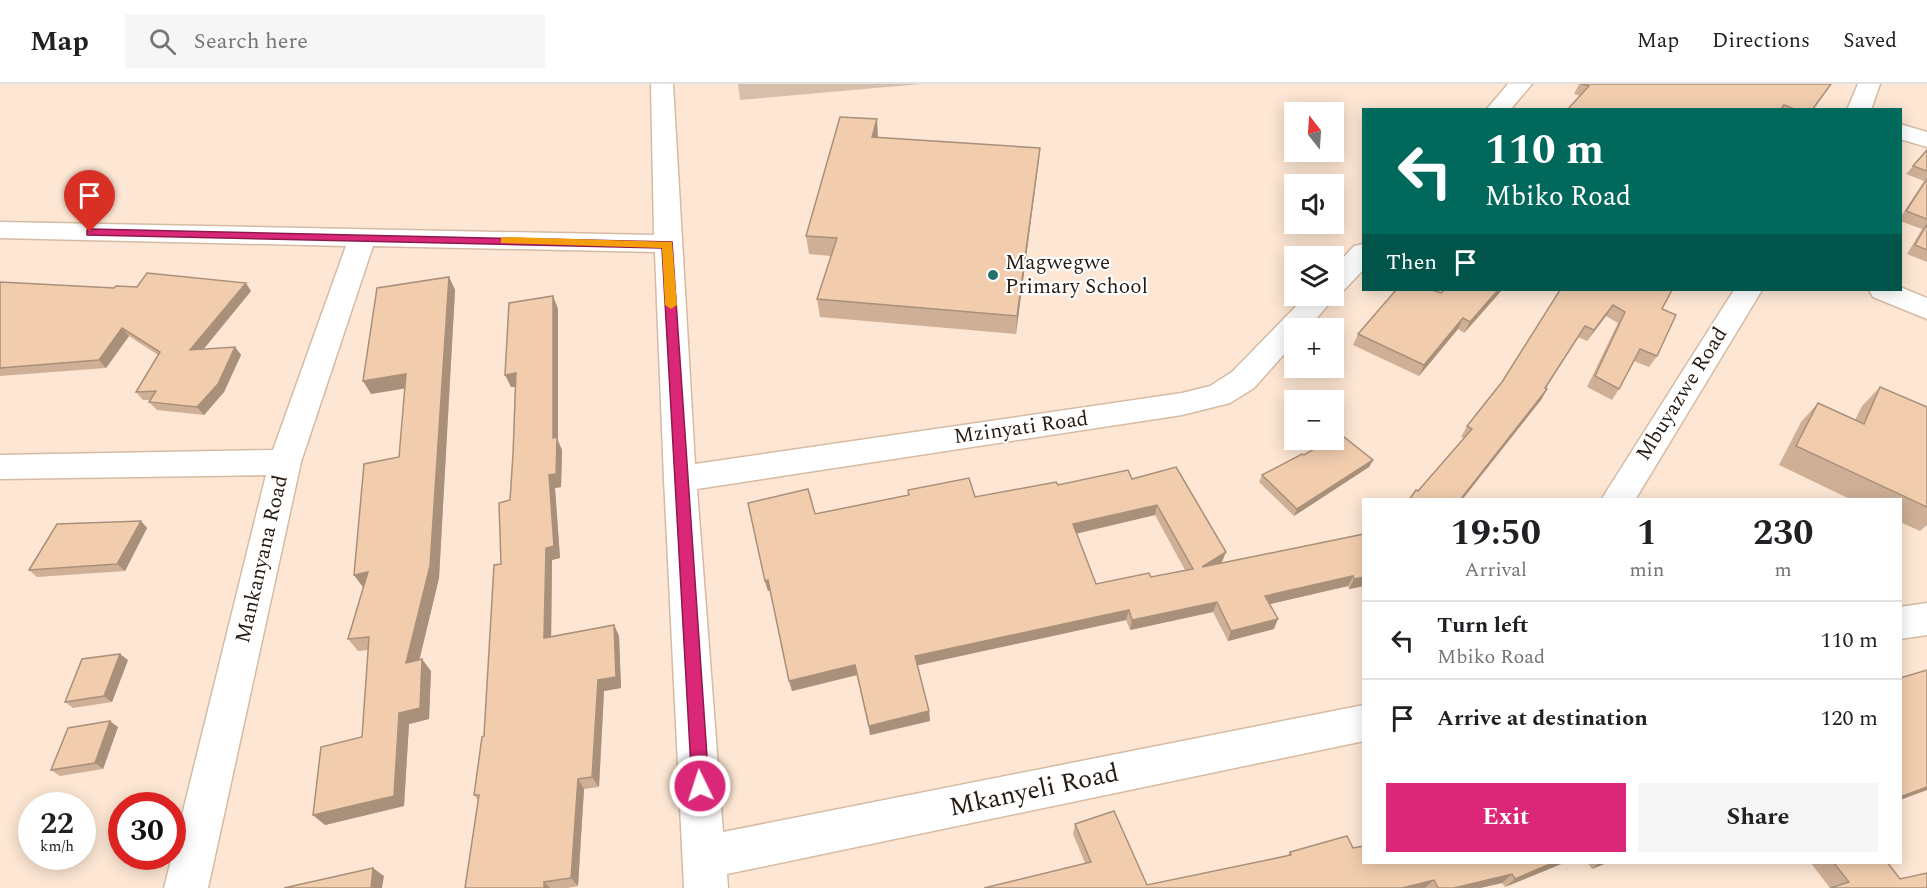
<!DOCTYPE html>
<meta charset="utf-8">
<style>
:root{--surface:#fff;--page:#f6f6f6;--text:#202124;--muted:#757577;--line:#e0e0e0;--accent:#db2777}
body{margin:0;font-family:Spectral,serif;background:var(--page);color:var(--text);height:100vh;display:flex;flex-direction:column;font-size:22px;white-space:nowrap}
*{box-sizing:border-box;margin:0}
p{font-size:20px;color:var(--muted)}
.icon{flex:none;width:33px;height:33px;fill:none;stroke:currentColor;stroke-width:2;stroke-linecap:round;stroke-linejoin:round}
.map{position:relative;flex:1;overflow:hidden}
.drawer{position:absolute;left:1362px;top:414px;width:540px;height:366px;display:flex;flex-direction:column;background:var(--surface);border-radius:0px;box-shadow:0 3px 15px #0003}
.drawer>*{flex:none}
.top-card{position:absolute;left:1362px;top:24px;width:540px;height:183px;border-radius:0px;box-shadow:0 3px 15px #0003;background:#00695c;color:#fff;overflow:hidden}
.needle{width:39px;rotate:343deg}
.tools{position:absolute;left:1284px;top:18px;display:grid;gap:12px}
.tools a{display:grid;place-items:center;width:60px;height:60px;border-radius:0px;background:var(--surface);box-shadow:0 3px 15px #0003;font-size:30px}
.speed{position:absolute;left:18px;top:708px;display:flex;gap:12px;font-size:30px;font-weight:700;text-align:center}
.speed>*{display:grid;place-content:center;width:78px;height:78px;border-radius:50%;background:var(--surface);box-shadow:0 3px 15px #0003;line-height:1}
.speed small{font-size:15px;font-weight:400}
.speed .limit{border:9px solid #d22;background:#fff;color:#111}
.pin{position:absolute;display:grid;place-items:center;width:51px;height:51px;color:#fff;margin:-62px -26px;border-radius:50% 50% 50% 0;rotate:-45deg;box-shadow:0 0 6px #0007}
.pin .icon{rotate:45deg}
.me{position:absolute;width:66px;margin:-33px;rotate:356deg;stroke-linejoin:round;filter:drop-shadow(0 0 4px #0008)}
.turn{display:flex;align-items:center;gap:21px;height:126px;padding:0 24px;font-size:27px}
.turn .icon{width:78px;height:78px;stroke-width:2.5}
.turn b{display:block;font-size:42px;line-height:51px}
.then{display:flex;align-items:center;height:57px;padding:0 24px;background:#0003;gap:12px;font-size:22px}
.eta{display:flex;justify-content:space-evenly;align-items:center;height:102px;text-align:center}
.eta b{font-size:36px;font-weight:700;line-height:42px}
.primary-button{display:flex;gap:12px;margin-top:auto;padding:12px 24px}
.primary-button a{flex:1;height:69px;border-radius:0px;background:var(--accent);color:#fff;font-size:24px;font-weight:700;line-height:69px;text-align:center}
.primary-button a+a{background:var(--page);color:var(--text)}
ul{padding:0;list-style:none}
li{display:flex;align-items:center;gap:18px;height:78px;padding:0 24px;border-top:2px solid var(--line)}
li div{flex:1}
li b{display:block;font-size:22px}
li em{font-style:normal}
header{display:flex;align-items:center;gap:36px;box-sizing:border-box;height:84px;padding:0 30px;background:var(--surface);border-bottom:2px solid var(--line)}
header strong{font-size:28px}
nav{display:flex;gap:33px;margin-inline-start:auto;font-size:21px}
.search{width:420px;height:54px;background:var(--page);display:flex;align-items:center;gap:15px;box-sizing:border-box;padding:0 21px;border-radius:0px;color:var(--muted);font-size:22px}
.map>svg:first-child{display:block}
</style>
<header>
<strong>Map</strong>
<div class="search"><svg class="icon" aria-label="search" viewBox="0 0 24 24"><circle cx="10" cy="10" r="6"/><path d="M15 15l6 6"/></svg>Search here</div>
<nav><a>Map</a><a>Directions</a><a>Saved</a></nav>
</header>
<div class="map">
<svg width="1927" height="804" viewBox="0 0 1927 804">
<rect width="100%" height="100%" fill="#fde6d3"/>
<path fill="#d5beaa" d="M738 0H921L740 16Z"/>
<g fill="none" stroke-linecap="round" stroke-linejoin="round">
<g stroke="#d6bba3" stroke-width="3">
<g id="street">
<path d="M651 0H673L695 380 1182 309 1210 302 1232 288 1306 212H1334V184L1354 162 1364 160V185L1344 206 1334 209 1336 212 1308 244H1294V259L1254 304 1230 319 1182 331 697 405 723 748 1364 621V657L727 790 728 804H684L664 395 655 168 373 162 301 378 208 804H164L266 391 0 395V371L273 366 346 162 0 154V138L654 151Z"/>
<path d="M1508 0H1532L1510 26H1486Z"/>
<path d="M1858 0H1880L1871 26H1847Z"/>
<path d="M1900 40 1927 48V63L1900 55Z"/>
<path d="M1900 203 1927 214V235L1873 213 1869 206H1900Z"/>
<path d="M1734 206H1762L1635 416H1601Z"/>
<path d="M1927 519V551L1900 555V523Z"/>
</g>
</g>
<use href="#street" fill="#fff" fill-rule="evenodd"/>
</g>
<g fill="#cfb096" fill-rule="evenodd">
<path d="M1579 0H1831L1813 26H1567L1580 12 1574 10Z"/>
<path d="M878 54 1040 64 1038 82 1016 250 820 233 817 215 831 172 809 170 806 152Z"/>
<path d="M1927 66V178L1907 170 1922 145 1900 137V134L1924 97 1906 90Z"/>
<path d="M449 193 455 206 439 494 419 576 431 587 429 635 409 640 404 722 325 741 313 731 362 653 368 566 358 567 348 555 363 503 354 491 399 373 405 304 371 310Z"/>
<path d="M0 198 114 204 251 207 204 265 235 263 241 271 224 308 204 331 157 326 149 318 151 316H143L136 308 158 271 129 252 106 284 0 292Z"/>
<path d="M1502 206 1464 249 1458 245 1419 292 1353 261 1358 250 1441 209Z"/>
<path d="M1560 206 1662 225 1657 272 1649 283 1634 277 1619 305 1612 316 1587 303 1618 239 1606 232 1587 257 1578 253 1546 304 1547 305 1541 316 1418 407 1464 354 1461 353 1467 342 1502 298Z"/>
<path d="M553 212 558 225V357L562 366 561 403 555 404 560 474 552 476 551 553 614 541 619 552 621 604 604 607 599 703 584 705 578 802 568 804H466L478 716 474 711 484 652 501 480 510 416 513 370 515 303H511Z"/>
<path d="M1880 303 1927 323V441L1920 447 1900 438V416H1852L1779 381 1801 338 1818 319 1855 336 1862 322Z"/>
<path d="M1373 376 1369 383 1294 432 1259 398 1262 391Z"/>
<path d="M1132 395 1222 478 1220 479 1364 450V502L1349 505 1348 502 1270 520 1274 545 1228 557 1213 528 1130 546 1126 536 917 581 929 627 930 637 870 651 857 591 792 607 770 506 768 507 765 497 815 430 908 411V406L975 413 1058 401ZM1155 431 1185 486 1151 493 1096 500 1076 449Z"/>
<path d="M141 437 147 444 125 487 37 493 29 486Z"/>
<path d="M128 576 112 618 73 624 65 618Z"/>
<path d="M118 643 103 685 60 692 51 686Z"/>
<path d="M1075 740 1147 801 1287 772 1290 768 1353 764 1566 778 1505 803 1502 799 1480 804H984L1085 779 1073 750Z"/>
<path d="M1587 778H1609L1592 785Z"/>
<path d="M1810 778H1887L1900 795 1927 804H1830Z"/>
</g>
<g fill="#a9907a">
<path d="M877 35 878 53 873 71 872 53Z"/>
<path d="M1040 64 1038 82 1016 250 1017 232Z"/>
<path d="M449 193 455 206 439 494 416 590 406 579Z"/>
<path d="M246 199 251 207 196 274 190 266Z"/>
<path d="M1498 206H1502L1464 249 1470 238Z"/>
<path d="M553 212 558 225V357L562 366 561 403 555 404 560 474 552 476 551 566 544 554 546 464 549 391 553 354Z"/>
<path d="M1613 221 1606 232 1587 257 1594 246Z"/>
<path d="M1463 234 1458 245 1419 292 1424 281Z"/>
<path d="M122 244 129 252 106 284 99 276Z"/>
<path d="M235 263 241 271 224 308 204 331 197 323Z"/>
<path d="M516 289 522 302 511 303 505 291Z"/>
<path d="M406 290 414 303 371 310 363 297Z"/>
<path d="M1547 305 1541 316 1462 416H1460Z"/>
<path d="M1373 376 1369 383 1294 432 1297 425Z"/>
<path d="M1157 421 1155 431 1071 451 1073 440Z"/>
<path d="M141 437 147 444 125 487 117 480Z"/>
<path d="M1226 468 1222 478 1199 493 1202 483Z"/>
<path d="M368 488 363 503 354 491Z"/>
<path d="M1353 492 1348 502 1261 522 1265 512Z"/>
<path d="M1364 493V502L1349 505 1354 495Z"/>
<path d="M768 496 771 506 768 507 765 497Z"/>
<path d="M1217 518 1213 528 1130 546 1132 536Z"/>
<path d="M1129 526 1126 536 915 582V572Z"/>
<path d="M1278 535 1274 545 1228 557 1231 547Z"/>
<path d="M614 541 619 552 621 604 604 607 599 703 592 693 598 596Z"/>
<path d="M120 570 128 576 112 618 104 612Z"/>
<path d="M422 575 431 587 429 635 409 640 404 722 325 741 313 731 399 629Z"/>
<path d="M855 581 857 591 792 607 789 597Z"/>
<path d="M929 627 930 637 870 651 869 642Z"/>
<path d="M110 637 118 643 103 685 95 679Z"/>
<path d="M578 695 584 705 578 802 571 794Z"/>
<path d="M1927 703V706L1900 716V713Z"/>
<path d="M1555 778H1566L1505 803 1515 795Z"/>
<path d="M1600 778H1609L1592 785Z"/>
<path d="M373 784 384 792 382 804H371Z"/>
<path d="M1512 790 1502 799 1480 804H1454Z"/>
<path d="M1434 796 1425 804H1402Z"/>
<path d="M544 798 550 804H544Z"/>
</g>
<g fill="#f1cdae" stroke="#a9907a" stroke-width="1.5" fill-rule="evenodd">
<path d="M1581 0H1831L1812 26H1797L1784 21 1780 26H1567L1589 2Z"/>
<path d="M840 33 877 35 872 53 1040 64 1017 232 817 215 837 154 806 152Z"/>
<path d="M1927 66V87L1913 82Z"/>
<path d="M1927 95V135L1906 127Z"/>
<path d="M1927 140V166L1915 161Z"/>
<path d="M147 189 246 199 190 266 235 263 218 300 197 323 149 318 156 307 136 308 160 268 122 244 99 276 0 284V198L114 204 116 202 137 203Z"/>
<path d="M449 193 430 482 406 579 422 575 420 624 399 629 394 712 313 731 321 663 362 653 369 553 348 555 368 488 354 491 364 380 399 373 406 290 363 297 377 204Z"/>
<path d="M1396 206H1432L1441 209 1444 206H1498L1470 238 1463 234 1424 281 1358 250Z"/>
<path d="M1560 206H1672L1662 225 1676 231 1657 272 1640 265 1619 305 1595 292 1625 228 1613 221 1594 246 1585 242 1545 304 1547 305 1460 416H1409L1416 406 1418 407 1472 345 1467 342 1502 298Z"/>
<path d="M553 212V354L557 353 556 390 549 391 554 462 546 464 544 554 614 541 616 593 598 596 592 693 578 695 571 794 544 798V804H465L479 711H474L482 653 484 652 494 481 501 480 499 419 510 416 513 370 516 289 505 291 509 219Z"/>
<path d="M1880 303 1927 323V423L1796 362 1818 319 1864 340Z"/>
<path d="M1339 349 1373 376 1297 425 1262 391 1302 370 1304 371 1329 356H1334V353Z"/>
<path d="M1176 383 1226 468 1202 483 1364 450V493L1354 495 1353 492 1265 512 1278 535 1231 547 1217 518 1132 536 1129 526 915 572 929 627 869 642 855 581 789 597 768 496 765 497 748 419 808 405 815 430 909 411 908 406 969 394 975 413 1056 398 1058 401 1128 386 1132 395ZM1157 421 1193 485 1151 493 1149 489 1096 500 1073 440Z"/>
<path d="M141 437 117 480 29 486 57 440Z"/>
<path d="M120 570 104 612 65 618 82 575Z"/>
<path d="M1927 586V703L1900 713V594Z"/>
<path d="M110 637 95 679 51 686 68 644Z"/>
<path d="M1114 727 1147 801 1291 771 1290 768 1347 752 1353 764 1364 762V778H1555L1515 795 1512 790 1454 804H1438L1434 796 1402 804H984L1091 778 1075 740Z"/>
<path d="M1833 778H1887L1900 795 1927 789V804H1830L1849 798Z"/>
<path d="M373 784 371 804H284Z"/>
</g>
<path fill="#db2777" stroke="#8e194d" stroke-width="1.5" d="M90 145 672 158 709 702 706 708 700 710 694 708 692 702 662 164 87 151V146Z"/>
<path fill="#f59e0b" d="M505 153 672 158 677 221 671 225 665 221 662 164 501 159V154Z"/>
<circle fill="#277170" stroke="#fff" stroke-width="2" cx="993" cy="191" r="6"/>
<g text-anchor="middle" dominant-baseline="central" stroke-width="4.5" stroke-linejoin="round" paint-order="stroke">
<g font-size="21" fill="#251b12" stroke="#fff" text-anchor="start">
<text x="1005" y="179">Magwegwe<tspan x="1005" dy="24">Primary School</tspan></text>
</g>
<g font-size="21" fill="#251b12" stroke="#fff">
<text transform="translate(1682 310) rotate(-58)">Mbuyazwe Road</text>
<text transform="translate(1021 344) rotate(-8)">Mzinyati Road</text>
<text transform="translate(262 475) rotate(-77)">Mankanyana Road</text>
</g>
<g font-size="26" fill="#251b12" stroke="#fff">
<text transform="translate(1034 706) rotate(-12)">Mkanyeli Road</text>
</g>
</g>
</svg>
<div class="tools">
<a><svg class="needle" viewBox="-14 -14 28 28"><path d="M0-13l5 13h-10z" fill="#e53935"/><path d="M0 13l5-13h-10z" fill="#757577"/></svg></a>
<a><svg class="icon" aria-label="sound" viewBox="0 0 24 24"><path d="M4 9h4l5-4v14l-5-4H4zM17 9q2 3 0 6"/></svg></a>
<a><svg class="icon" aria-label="layers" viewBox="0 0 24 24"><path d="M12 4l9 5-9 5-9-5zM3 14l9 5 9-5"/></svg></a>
<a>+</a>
<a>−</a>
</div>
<div class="speed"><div>22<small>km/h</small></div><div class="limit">30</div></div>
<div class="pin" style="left:90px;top:148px;background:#d93025"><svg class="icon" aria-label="arrive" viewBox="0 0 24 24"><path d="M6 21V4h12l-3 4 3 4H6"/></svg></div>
<svg class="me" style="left:700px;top:702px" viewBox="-20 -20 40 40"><circle r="17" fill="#db2777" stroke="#fff" stroke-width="3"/><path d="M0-11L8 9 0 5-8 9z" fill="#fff"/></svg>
<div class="top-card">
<div class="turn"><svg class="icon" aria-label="left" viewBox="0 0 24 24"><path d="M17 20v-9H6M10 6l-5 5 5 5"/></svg><div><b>110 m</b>Mbiko Road</div></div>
<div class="then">Then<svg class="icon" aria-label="arrive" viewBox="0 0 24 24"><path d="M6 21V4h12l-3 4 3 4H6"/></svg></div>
</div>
<section class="drawer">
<div class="eta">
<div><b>19:50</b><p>Arrival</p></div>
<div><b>1</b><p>min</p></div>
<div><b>230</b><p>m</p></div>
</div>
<ul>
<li><svg class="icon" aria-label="left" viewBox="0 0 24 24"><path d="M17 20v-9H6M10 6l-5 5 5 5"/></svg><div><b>Turn left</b><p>Mbiko Road</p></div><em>110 m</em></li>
<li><svg class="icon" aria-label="arrive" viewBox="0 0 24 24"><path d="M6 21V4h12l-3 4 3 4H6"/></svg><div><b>Arrive at destination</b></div><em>120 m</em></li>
</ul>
<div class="primary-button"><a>Exit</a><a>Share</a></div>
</section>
</div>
